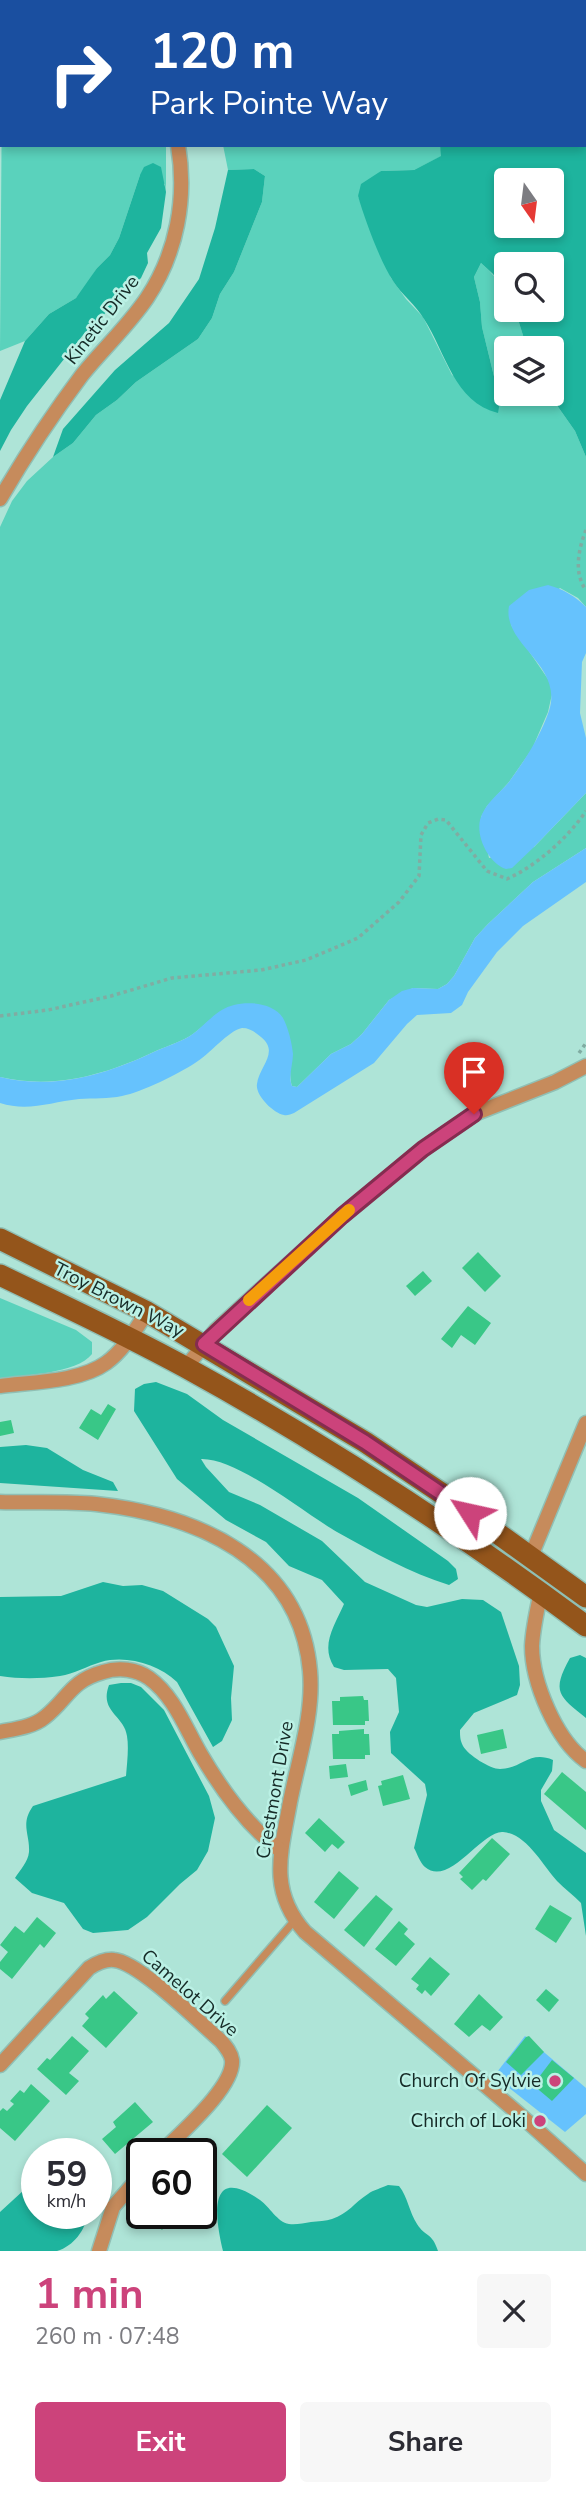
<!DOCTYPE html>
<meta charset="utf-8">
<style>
:root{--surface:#fff;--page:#f7f7f7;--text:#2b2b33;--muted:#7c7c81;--accent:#cc437b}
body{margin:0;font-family:"Nunito Sans",sans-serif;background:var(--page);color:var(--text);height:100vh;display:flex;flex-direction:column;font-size:26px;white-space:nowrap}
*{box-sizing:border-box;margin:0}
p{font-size:23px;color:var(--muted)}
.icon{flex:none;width:38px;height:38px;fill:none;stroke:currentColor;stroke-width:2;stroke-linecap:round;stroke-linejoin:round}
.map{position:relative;height:2251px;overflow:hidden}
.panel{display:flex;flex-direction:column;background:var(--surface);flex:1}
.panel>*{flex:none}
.banner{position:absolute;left:0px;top:0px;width:586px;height:147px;box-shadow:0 4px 10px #0003;background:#1a4fa0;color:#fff;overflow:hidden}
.needle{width:46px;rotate:166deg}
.buttons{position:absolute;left:494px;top:168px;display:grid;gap:14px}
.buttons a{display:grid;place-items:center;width:70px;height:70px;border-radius:7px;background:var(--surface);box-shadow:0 4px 10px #0003;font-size:35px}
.speed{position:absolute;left:21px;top:2138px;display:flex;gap:14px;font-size:35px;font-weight:700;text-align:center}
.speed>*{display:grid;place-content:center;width:91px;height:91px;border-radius:50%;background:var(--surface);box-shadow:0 4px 10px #0003;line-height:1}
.speed small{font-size:18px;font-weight:400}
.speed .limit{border:4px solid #111;border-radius:10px;background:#fff;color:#111}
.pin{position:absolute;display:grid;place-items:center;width:60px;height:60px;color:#fff;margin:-72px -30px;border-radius:50% 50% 50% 0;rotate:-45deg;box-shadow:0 0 7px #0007}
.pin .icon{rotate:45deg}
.me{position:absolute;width:77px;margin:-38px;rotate:305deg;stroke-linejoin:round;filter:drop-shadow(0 0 5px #0008)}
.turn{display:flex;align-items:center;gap:24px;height:147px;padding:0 35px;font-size:32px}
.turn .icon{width:91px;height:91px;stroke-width:2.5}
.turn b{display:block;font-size:49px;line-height:60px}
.round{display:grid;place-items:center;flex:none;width:74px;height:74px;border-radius:7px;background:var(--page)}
.summary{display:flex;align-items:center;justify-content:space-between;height:119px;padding:0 35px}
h1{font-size:42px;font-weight:700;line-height:52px;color:var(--accent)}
.primary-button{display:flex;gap:14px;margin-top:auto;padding:14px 35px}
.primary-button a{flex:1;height:80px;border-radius:7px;background:var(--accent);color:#fff;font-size:28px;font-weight:700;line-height:80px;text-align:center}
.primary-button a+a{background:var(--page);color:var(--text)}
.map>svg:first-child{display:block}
</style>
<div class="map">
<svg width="586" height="2251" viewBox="0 0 586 2251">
<rect width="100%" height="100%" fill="#aee4d7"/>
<g fill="#5ad2bc">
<path d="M2 83V145H166V192L165 184 140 175 119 238 110 255 97 268 82 292 76 298 49 314 25 341 0 351Z"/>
<path d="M223 145H440L442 156 414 170 381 171 358 196 391 278 406 299 423 317 452 375 500 401 482 327 480 302 474 277 481 263C496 276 506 289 506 310H515L527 348H506V394H549L575 431 586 457V607L578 598 560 588 511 625 550 682 552 694 548 712 532 749 509 782 487 806 481 817 489 858 534 847 586 793V848L533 882 488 924 475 938 454 976 447 984 438 989 413 988 389 1000 362 1034 351 1044 331 1054 297 1087 292 1086C289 1077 290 1047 289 1035L218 1013C210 1020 202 1027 193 1034 183 1041 170 1045 158 1050 108 1074 56 1090 0 1077V527L12 501 27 481 53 457 73 443 96 415 117 400 136 382 198 339 212 318 220 294 234 272 262 202 265 176 254 169 228 170Z"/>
<path d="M0 1298 76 1330 92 1342V1354C76 1374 24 1375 0 1378Z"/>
</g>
<g fill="#1eb49e" fill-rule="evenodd">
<path d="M415 0H586V457L575 431 549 394H551V348H527L515 310H551V264H506V295L493 274 481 263 474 277 480 302 482 327 500 401 498 413C454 402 446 353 424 319 416 305 402 295 393 281 380 261 365 220 358 196L361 184 381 171 414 170 441 156 440 145H584V2ZM551 180V226H506V180Z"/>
<path d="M153 163 161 167 166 192 161 228 147 253 148 263 141 278 83 335 27 406 11 430 0 451V400L25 341 49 314 76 298 97 268 110 255 119 238 140 175 144 167Z"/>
<path d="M254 169 265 176 262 202 234 272 220 294 212 318 198 339 136 382 117 400 96 415 73 443 53 457 63 429 115 370 169 323 199 279 215 228 228 170Z"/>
<path d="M156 1382 187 1394 223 1420 358 1498 448 1561 456 1569 458 1579 449 1585C410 1573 373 1552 337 1532 304 1513 238 1458 201 1459L206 1467 229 1492 260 1505 322 1541 365 1582 416 1605 427 1607 462 1599 483 1600 501 1612 519 1666 520 1685 517 1695 474 1713 460 1730C460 1736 460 1740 463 1746 468 1755 490 1769 500 1769 522 1769 529 1750 553 1760L552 1771 541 1790V1801L554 1830 586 1853V1936L581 1903C573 1895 565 1889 557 1881 543 1866 527 1834 503 1832 482 1830 449 1888 425 1867 420 1863 417 1853 414 1848L427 1795 425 1784 391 1753 390 1732 399 1712 396 1678 388 1669 344 1670 334 1667C320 1645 335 1625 344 1604L322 1580 289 1566 266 1542 226 1520 177 1479 134 1411 135 1389 144 1384Z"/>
<path d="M26 1445 47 1448 83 1470 113 1482 118 1491 0 1483V1447Z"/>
<path d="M103 1582 123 1586 142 1585 163 1591 208 1619 216 1627 234 1666 231 1698 232 1720 222 1741 213 1747 177 1682C158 1664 126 1655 101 1662 87 1666 74 1674 60 1676 39 1679 20 1679 0 1676V1597L61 1596Z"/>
<path d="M580 1655 586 1658V1718C559 1696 551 1692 570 1658Z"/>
<path d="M121 1683H131L141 1687 164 1710 209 1796 215 1818 208 1851 197 1870 180 1884 147 1917 128 1930 93 1933 83 1929 64 1903 32 1893 15 1878C20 1870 28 1862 29 1852 30 1834 20 1824 33 1806L126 1776C127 1763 129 1748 127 1736 124 1715 99 1712 109 1685Z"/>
<path d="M37 2178V2214H88C85 2230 74 2246 57 2251 45 2251 14 2251 0 2251V2212Z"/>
<path d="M388 2185 399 2186C408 2197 409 2212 417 2224 425 2237 432 2232 438 2251H223C215 2218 207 2163 260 2200 270 2207 277 2222 289 2224 296 2225 304 2223 311 2222 318 2221 326 2221 332 2219 348 2214 355 2202 368 2194 373 2190 382 2188 388 2185Z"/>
</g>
<g fill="#66c2fd">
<path d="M548 585C563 589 575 596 586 607V653L582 662 580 713 586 738V793L534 847 512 868 506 869C489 863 476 838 480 820 484 804 499 794 509 782 525 760 540 737 549 711 564 664 502 645 509 606L529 590Z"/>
<path d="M586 848V882L523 926 497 952 468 992 462 1005 451 1013 417 1015 407 1024 374 1063 294 1113C291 1114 287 1116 284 1115 273 1113 255 1095 257 1084 259 1067 280 1052 261 1037 255 1032 250 1028 242 1028 229 1030 209 1055 195 1063 178 1074 142 1092 122 1096 109 1099 93 1098 79 1099 51 1102 28 1112 0 1103V1077C55 1090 106 1075 156 1051 167 1046 180 1042 190 1036 205 1026 216 1009 234 1005 249 1001 274 1003 283 1018 288 1027 292 1043 293 1054 293 1064 288 1077 292 1086L297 1087 331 1054 351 1044 362 1034 389 1000 402 991 413 988 438 989 447 984 454 976 475 938 488 924 533 882Z"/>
<path d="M525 2036 586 2088V2114L565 2132 494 2076Z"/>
</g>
<g fill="#39c787">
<path d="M478 1252 501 1276 485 1292 462 1268Z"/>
<path d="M423 1271 432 1281 415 1296 406 1286Z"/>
<path d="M468 1306 491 1323 475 1345 461 1335 452 1348 441 1339Z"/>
<path d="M108 1404 116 1409 98 1440 79 1428 91 1409 101 1415Z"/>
<path d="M11 1420 14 1433 0 1436V1422Z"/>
<path d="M363 1696 364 1700H368L369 1721H365V1725H333L332 1701H340V1697Z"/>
<path d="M364 1729V1734H369L370 1755H365V1759H333L332 1734H339V1731Z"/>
<path d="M503 1729 507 1748 481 1754 477 1735Z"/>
<path d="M346 1764 348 1777 330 1779 329 1766Z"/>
<path d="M562 1772 586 1792V1830L544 1794Z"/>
<path d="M403 1775 410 1799 383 1806 378 1786 382 1785 381 1781Z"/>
<path d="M366 1780 368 1790 351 1796 348 1785Z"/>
<path d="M319 1818 345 1842 338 1849 332 1844 325 1852 305 1833Z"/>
<path d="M492 1838 510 1854 486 1881 483 1879 472 1890 460 1879 463 1877 459 1873Z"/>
<path d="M339 1871 359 1888 334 1919 314 1902Z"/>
<path d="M376 1895 393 1909 364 1947 344 1930Z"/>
<path d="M550 1905 572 1918 556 1943 535 1929Z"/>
<path d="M37 1917 56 1933 44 1948 40 1944 12 1979 0 1969V1962L8 1952 0 1945 15 1926 24 1933Z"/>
<path d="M399 1921 408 1929 404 1934 415 1944 396 1966 375 1949Z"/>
<path d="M430 1957 450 1974 431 1996 425 1990 422 1994 416 1989 419 1985 411 1979Z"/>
<path d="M546 1989 559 2000 549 2012 536 2000Z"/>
<path d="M114 1991 138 2013 106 2048 82 2026 89 2018 85 2014 103 1995 106 1999Z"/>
<path d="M479 1994 503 2017 490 2031 482 2025 469 2037 454 2024Z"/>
<path d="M72 2036 89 2051 69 2073 79 2081 66 2095 37 2069 47 2058 50 2060Z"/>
<path d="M529 2036 544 2052 521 2075 506 2062 526 2037Z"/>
<path d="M552 2060 574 2078 552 2101 533 2085Z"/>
<path d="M31 2084 50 2101 15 2141 0 2128V2111L3 2108 7 2111 14 2104 10 2101 20 2090 24 2093Z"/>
<path d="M135 2102 153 2122 115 2154 102 2139 116 2127 113 2122Z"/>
<path d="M267 2105 292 2128 247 2177 222 2154Z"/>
<path d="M149 2214H184L179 2219 175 2216 162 2230 147 2216Z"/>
</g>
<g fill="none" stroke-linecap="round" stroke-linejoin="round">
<g stroke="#90bfb4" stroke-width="10">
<path id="lane" d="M225 2001 295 1920"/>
</g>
<g stroke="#90bfb4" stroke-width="17">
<g id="street">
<path d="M95 0 97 2"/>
<path d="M0 72 2 71"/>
<path d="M0 499C25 456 52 415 82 375 103 349 128 326 147 298 177 253 187 198 178 145"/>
<path d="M186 1367 216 1330 342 1216 423 1149 474 1114 555 1082 586 1066"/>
<path d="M0 1386C31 1382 80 1382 106 1363 124 1350 135 1330 147 1312"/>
<path d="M0 1502C32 1503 64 1501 96 1504 196 1515 300 1558 310 1671 314 1714 298 1761 290 1802 281 1852 268 1890 305 1932L519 2114 586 2174"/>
<path d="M531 1556 586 1423"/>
<path d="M541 1592C537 1610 533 1627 532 1646 532 1682 556 1740 586 1761"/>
<path d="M0 1732C15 1729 33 1727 45 1717 68 1699 70 1681 103 1672 119 1667 136 1669 149 1678 174 1696 185 1727 200 1753 221 1789 247 1826 281 1851"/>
<path d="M0 2065 89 1968C97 1963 105 1959 114 1960 139 1962 199 2022 221 2041 226 2047 231 2053 232 2060 235 2087 178 2135 160 2154"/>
<path d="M99 2251 113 2207 142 2174"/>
</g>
</g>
<g stroke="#90bfb4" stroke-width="24">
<g id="primary">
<path d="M0 1239 147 1312 365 1442 450 1499 586 1597"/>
<path d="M0 1275C62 1305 125 1334 185 1367 325 1444 458 1531 586 1626"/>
</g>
</g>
<g stroke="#80aca2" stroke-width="3.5" stroke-dasharray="3.5 3.5" stroke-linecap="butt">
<path d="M586 530C579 547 573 573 586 590"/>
<path d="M0 1016 48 1010 111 996 172 978 261 970 306 960 358 938 399 902 419 876 421 835 428 823 438 819 446 820 487 871 507 879C536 866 568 838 586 811"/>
<path d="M579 1053 586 1043"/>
</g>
<use href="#lane" stroke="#c68b5c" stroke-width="7"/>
<use href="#street" stroke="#c68b5c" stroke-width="14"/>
<use href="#primary" stroke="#94551b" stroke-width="21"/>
</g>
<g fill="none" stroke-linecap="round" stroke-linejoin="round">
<g stroke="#852c50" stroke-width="18">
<path id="route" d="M470 1513 365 1442 204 1344 342 1216 423 1149 474 1114"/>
</g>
<use href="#route" stroke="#cc437b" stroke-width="12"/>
<path stroke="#f59e0b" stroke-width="12" d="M249 1300 349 1210"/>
</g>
<g fill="#cc437b" stroke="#bbf1e5" stroke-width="2.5">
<circle cx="555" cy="2081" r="7"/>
<circle cx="540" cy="2121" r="7"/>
</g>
<g text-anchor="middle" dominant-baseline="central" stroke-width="5" stroke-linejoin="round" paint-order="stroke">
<g font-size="19" fill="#162b27" stroke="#bbf1e5">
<text transform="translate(102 320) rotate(-52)">Kinetic Drive</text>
<text transform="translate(119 1300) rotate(27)">Troy Brown Way</text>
<text transform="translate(275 1790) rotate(-80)">Crestmont Drive</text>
<text transform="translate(190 1993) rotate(41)">Camelot Drive</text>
</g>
<g font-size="19" fill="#162b27" stroke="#bbf1e5" text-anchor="end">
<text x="541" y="2081">Church Of Sylvie</text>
<text x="526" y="2121">Chirch of Loki</text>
</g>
</g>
</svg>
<div class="buttons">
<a><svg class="needle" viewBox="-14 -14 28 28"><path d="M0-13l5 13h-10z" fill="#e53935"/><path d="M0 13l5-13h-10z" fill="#7c7c81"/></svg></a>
<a><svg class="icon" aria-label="search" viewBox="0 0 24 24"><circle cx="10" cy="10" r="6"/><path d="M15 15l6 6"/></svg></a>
<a><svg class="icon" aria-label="layers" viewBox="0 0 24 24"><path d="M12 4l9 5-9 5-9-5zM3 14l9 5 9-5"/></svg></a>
</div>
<div class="speed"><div>59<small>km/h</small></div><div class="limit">60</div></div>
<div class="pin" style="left:474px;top:1114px;background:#d93025"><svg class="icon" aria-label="arrive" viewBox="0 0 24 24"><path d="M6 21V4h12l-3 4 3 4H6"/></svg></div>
<svg class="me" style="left:470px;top:1513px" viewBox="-20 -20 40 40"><circle r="19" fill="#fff"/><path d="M0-13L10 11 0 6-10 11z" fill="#cc437b"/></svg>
<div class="banner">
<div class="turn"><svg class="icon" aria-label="right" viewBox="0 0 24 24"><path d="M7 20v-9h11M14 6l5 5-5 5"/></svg><div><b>120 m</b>Park Pointe Way</div></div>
</div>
</div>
<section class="panel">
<div class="summary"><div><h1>1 min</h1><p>260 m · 07:48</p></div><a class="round"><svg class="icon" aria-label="close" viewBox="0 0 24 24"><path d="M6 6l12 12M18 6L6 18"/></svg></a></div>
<div class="primary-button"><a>Exit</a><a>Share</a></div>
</section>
